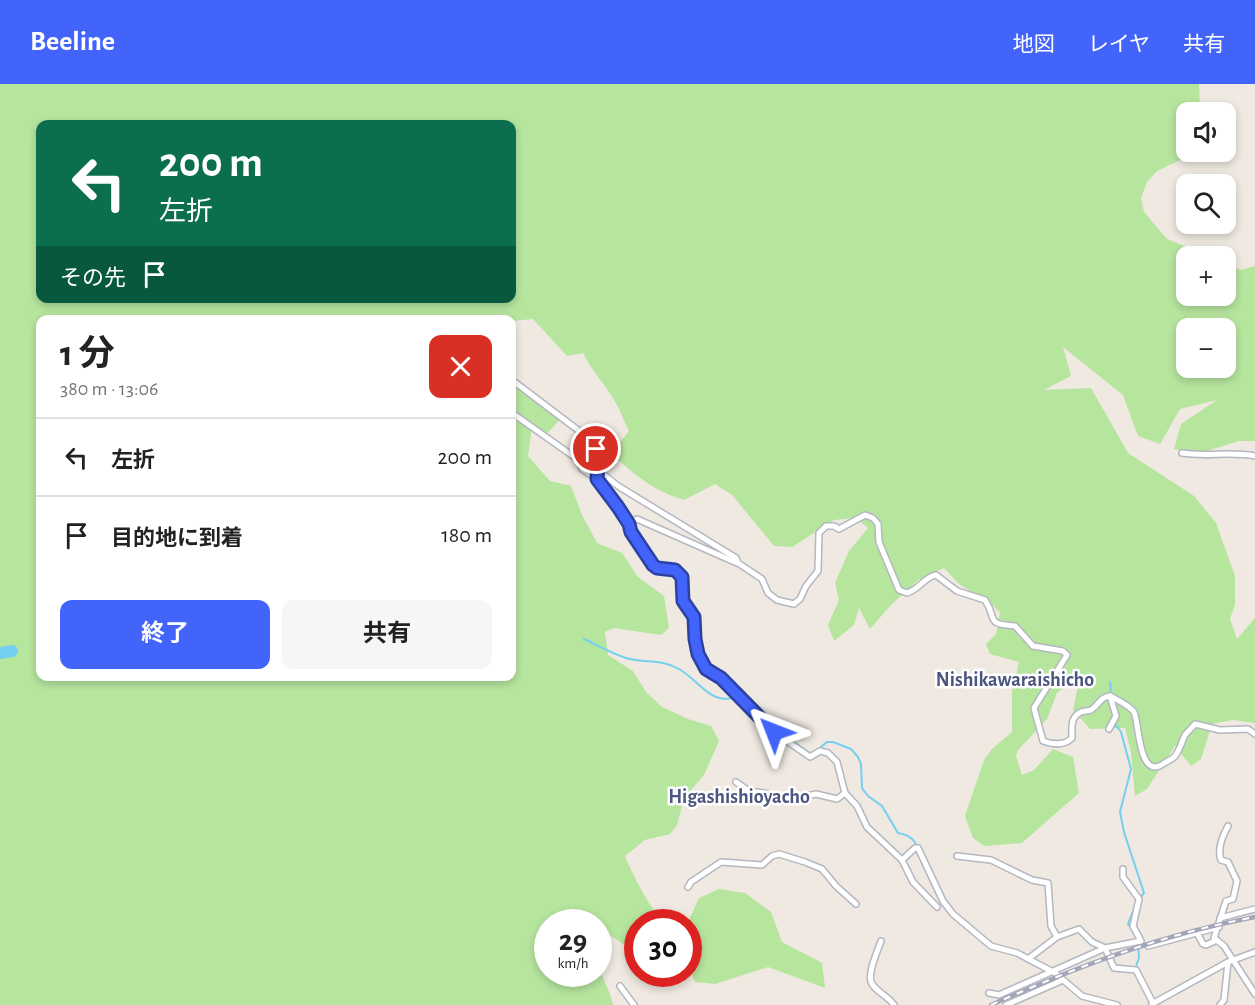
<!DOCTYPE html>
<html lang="ja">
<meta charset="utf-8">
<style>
:root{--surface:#fff;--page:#f6f6f6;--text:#222;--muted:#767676;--line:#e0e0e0;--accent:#4264fb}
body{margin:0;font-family:"Alegreya Sans","Noto Sans JP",sans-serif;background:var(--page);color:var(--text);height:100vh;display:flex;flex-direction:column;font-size:22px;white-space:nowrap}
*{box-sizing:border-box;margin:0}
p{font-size:20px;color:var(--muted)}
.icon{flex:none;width:33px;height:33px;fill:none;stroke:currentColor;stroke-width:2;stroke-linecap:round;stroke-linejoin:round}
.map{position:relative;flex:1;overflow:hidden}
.side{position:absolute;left:36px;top:231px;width:480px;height:366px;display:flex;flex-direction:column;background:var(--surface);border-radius:12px;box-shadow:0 3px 9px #0003}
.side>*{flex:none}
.guide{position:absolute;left:36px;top:36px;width:480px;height:183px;border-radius:12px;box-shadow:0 3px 9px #0003;background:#0b6e4f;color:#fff;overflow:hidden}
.tools{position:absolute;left:1176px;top:18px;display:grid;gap:12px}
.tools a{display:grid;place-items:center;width:60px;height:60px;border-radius:12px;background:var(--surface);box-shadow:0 3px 9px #0003;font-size:30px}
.speed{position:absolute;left:534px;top:825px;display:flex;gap:12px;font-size:30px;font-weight:700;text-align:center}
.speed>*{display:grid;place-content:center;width:78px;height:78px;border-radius:50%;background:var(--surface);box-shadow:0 3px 9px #0003;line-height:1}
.speed small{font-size:15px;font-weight:400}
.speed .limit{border:9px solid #d22;background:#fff;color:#111}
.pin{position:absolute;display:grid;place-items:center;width:51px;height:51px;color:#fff;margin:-26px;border:3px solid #fff;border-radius:50%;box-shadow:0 2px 6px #0007}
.me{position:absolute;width:66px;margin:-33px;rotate:315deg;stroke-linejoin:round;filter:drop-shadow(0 0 4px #0008)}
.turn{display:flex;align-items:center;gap:21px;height:126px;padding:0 24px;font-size:27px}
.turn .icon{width:78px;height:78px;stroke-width:2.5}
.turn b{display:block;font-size:42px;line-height:51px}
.then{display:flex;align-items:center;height:57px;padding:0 24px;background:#0003;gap:12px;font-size:22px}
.round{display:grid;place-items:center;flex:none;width:63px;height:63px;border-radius:12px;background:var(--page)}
.headline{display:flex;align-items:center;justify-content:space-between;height:102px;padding:0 24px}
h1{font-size:36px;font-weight:700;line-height:45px}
.action{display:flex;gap:12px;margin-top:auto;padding:12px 24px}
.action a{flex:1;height:69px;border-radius:12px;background:var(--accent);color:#fff;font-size:24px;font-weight:700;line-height:69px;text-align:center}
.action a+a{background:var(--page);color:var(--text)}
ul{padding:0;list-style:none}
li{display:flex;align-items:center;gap:18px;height:78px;padding:0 24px;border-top:2px solid var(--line)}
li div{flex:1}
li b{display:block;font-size:22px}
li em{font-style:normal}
header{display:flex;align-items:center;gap:36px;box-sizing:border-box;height:84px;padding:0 30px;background:var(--accent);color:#fff}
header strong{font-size:28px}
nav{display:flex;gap:33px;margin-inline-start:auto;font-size:21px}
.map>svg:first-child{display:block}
</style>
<header>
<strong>Beeline</strong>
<nav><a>地図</a><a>レイヤ</a><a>共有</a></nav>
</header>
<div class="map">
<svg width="1255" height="921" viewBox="0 0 1255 921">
<rect width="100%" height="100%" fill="#efe9e1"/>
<path fill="#b6e59e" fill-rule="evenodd" d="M0 0H1199L1200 28H1186V68H1197L1157 87 1147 98 1141 114 1144 128 1167 155 1209 172H1186V212H1226V180L1241 186 1255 182V357H1239L1200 369 1174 365 1181 340 1217 316 1180 325 1160 360 1138 352 1123 311 1063 263 1071 292 1044 306 1091 304 1128 369 1194 412 1216 439 1235 492V520L1230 535 1237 555 1255 534V639L1233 636 1212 640 1201 675 1191 682 1175 662 1147 705 1135 712 1131 669 1125 644 1090 645 1073 626 1080 592 1057 609 1047 635 1018 666 1016 672 1022 691 1034 686 1053 665 1073 673 1079 709 1022 759 984 762 973 754 965 732 984 676 992 665 1012 648V608L1019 578 990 570 986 560 996 550 1000 528 991 520 959 500 944 484 918 496 890 522 870 545 859 524 854 541 834 557 828 541 839 516 835 499 849 467 868 444 856 434 834 436 792 463 774 462 732 411 715 400 684 416C655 408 632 389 611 369L629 347C624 338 622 330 617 321 608 303 592 288 583 269L567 272 533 235 512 237 40 236V592H512V299L561 334 545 352 533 343V335L528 372 550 397 571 402 582 431 597 459 622 469 638 493 664 512 669 544 661 551 614 544 605 548 608 571 633 587 646 608 662 623 688 635 711 642 719 657 704 691 684 714 677 741 670 750 645 756 625 772C628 781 649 823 656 828 666 834 677 836 689 836L699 814 719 805 745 809 771 828 782 858 822 879 825 904 768 883 715 900 695 898 689 883 688 838H638L637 867 629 864 599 844 598 838H548V890H598L599 884 610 910 613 921H0ZM40 40H512V214H40ZM1186 244H1226V284H1186Z"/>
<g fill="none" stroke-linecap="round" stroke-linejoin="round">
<g stroke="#75cff0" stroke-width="2">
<path d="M584 555C597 561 611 569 626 574 645 580 660 574 679 585 699 596 712 624 738 612"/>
<path d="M1110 598 1111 610"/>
<path d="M1116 635 1115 640 1121 648 1131 685 1120 728 1124 748 1144 809 1139 815"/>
<path d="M766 636 776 645 811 670"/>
<path d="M816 667 827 658H833L851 665 858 673 861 680 862 704 868 712 882 722 898 749C908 751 914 754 918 764"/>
<path d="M1133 846 1128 840 1134 825"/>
<path d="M1136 882 1139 874 1138 860"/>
</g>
<path stroke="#75cff0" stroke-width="12" d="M0 569 12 567"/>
<g stroke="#b4b7c1" stroke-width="8">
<g id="minor">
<path d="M512 296 595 359 599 377 597 395 618 423 629 440 631 448 653 481 657 484 675 486 682 493 683 517 694 533 695 555 698 570 706 585 721 594 774 648 810 673 820 667 828 669 837 678 845 709 857 722 867 743 902 776 913 798 937 823"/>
<path d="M512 329 580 377 582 385 597 395"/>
<path d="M1182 369C1207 373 1231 367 1255 372"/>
<path d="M598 386 618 402 736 474 738 479 762 495 768 509 777 516 794 520 800 515 806 502 818 487 819 449 826 442H834L839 445 865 431 873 434 878 440 879 458 899 506 907 509C920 505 924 493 936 491L957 507 985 516C998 535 984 540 1015 542L1033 562 1063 567 1067 571 1034 624 1043 657C1054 661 1064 662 1072 654 1072 644 1070 633 1081 628 1084 627 1089 627 1091 626 1099 621 1100 613 1110 612"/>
<path d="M629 440 637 435 737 479"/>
<path d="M1110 612C1117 616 1129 621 1134 628 1139 636 1138 697 1163 680 1167 677 1173 675 1175 672 1180 666 1182 657 1185 651 1188 647 1192 644 1195 640L1220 646 1248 645 1255 650"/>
<path d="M1109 645 1116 632 1110 612"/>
<path d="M736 698 749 707 764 709 783 717 816 710 837 715 845 709"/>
<path d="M1228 742C1223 751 1217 765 1221 776L1228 778 1237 797 1233 815 1226 817 1214 854 1224 862 1255 910"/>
<path d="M957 772 991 776 1032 796 1048 799 1051 842 1057 853"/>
<path d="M902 776 915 764H918L943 817 953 830 991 862 1017 869 1055 889 1082 912 1117 921"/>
<path d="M688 803 691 798 721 778 762 781 772 772 779 770 805 778 822 785 836 802 856 820"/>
<path d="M1220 834 1255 825"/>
<path d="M1197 849 1203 860 1206 861 1217 856"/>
<path d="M881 857C878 866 866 892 872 900 878 909 888 912 894 921"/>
<path d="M1148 862 1219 843"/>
<path d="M1028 875 1057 853 1079 845 1092 858 1105 864 1114 884 1136 886 1153 919"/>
<path d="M620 902 634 921"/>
<path d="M989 909 999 911 1105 864 1141 857 1133 842 1139 815 1123 793V785"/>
<path d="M1152 920 1228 878 1255 868"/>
<path d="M1006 921 1063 896"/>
<path d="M1220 921 1224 916 1228 878"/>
</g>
</g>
<use href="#minor" stroke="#fff" stroke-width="5"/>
<g stroke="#a3a6b8" stroke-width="4.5">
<path id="rail" d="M991 921C1076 883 1163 850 1255 833"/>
</g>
<use href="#rail" stroke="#fff" stroke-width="2" stroke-dasharray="7" stroke-linecap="butt"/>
</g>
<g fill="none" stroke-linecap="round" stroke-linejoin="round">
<g stroke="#2b41a3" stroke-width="15">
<path id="route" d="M596 365 598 377 597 395 618 423 629 440 631 448 653 481 657 484 675 486 682 493 683 517 694 533 695 555 698 570 706 585 721 594 774 648"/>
</g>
<use href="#route" stroke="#4264fb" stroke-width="10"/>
</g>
<g text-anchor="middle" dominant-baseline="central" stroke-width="5" stroke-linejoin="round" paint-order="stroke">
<g font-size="20" font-weight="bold" fill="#4d5680" stroke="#fff">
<text x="1015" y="596">Nishikawaraishicho</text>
<text x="739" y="713">Higashishioyacho</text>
</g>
</g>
</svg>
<div class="tools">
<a><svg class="icon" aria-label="sound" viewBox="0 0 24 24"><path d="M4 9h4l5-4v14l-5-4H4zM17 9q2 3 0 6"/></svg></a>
<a><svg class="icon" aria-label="search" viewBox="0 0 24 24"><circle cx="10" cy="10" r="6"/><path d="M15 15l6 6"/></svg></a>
<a>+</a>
<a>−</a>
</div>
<div class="speed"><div>29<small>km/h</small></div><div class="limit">30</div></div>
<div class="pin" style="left:596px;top:365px;background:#d93025"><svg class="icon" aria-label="arrive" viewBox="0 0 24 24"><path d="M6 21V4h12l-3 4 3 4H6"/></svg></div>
<svg class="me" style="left:774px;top:648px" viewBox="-20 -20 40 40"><path d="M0-17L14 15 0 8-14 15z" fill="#4264fb" stroke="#fff" stroke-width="4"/></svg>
<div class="guide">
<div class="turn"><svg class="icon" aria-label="left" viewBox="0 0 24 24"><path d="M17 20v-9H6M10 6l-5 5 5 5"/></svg><div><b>200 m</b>左折</div></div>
<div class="then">その先<svg class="icon" aria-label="arrive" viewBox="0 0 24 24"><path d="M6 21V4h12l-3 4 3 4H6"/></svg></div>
</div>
<section class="side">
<div class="headline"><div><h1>1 分</h1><p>380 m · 13:06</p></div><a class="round" style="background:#d93025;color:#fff"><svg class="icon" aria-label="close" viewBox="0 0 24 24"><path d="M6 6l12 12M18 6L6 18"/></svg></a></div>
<ul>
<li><svg class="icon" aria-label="left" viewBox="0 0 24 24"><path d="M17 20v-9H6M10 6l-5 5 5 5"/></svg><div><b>左折</b></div><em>200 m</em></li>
<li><svg class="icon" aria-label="arrive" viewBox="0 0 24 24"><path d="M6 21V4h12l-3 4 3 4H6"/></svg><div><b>目的地に到着</b></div><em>180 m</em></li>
</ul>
<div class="action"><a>終了</a><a>共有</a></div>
</section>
</div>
